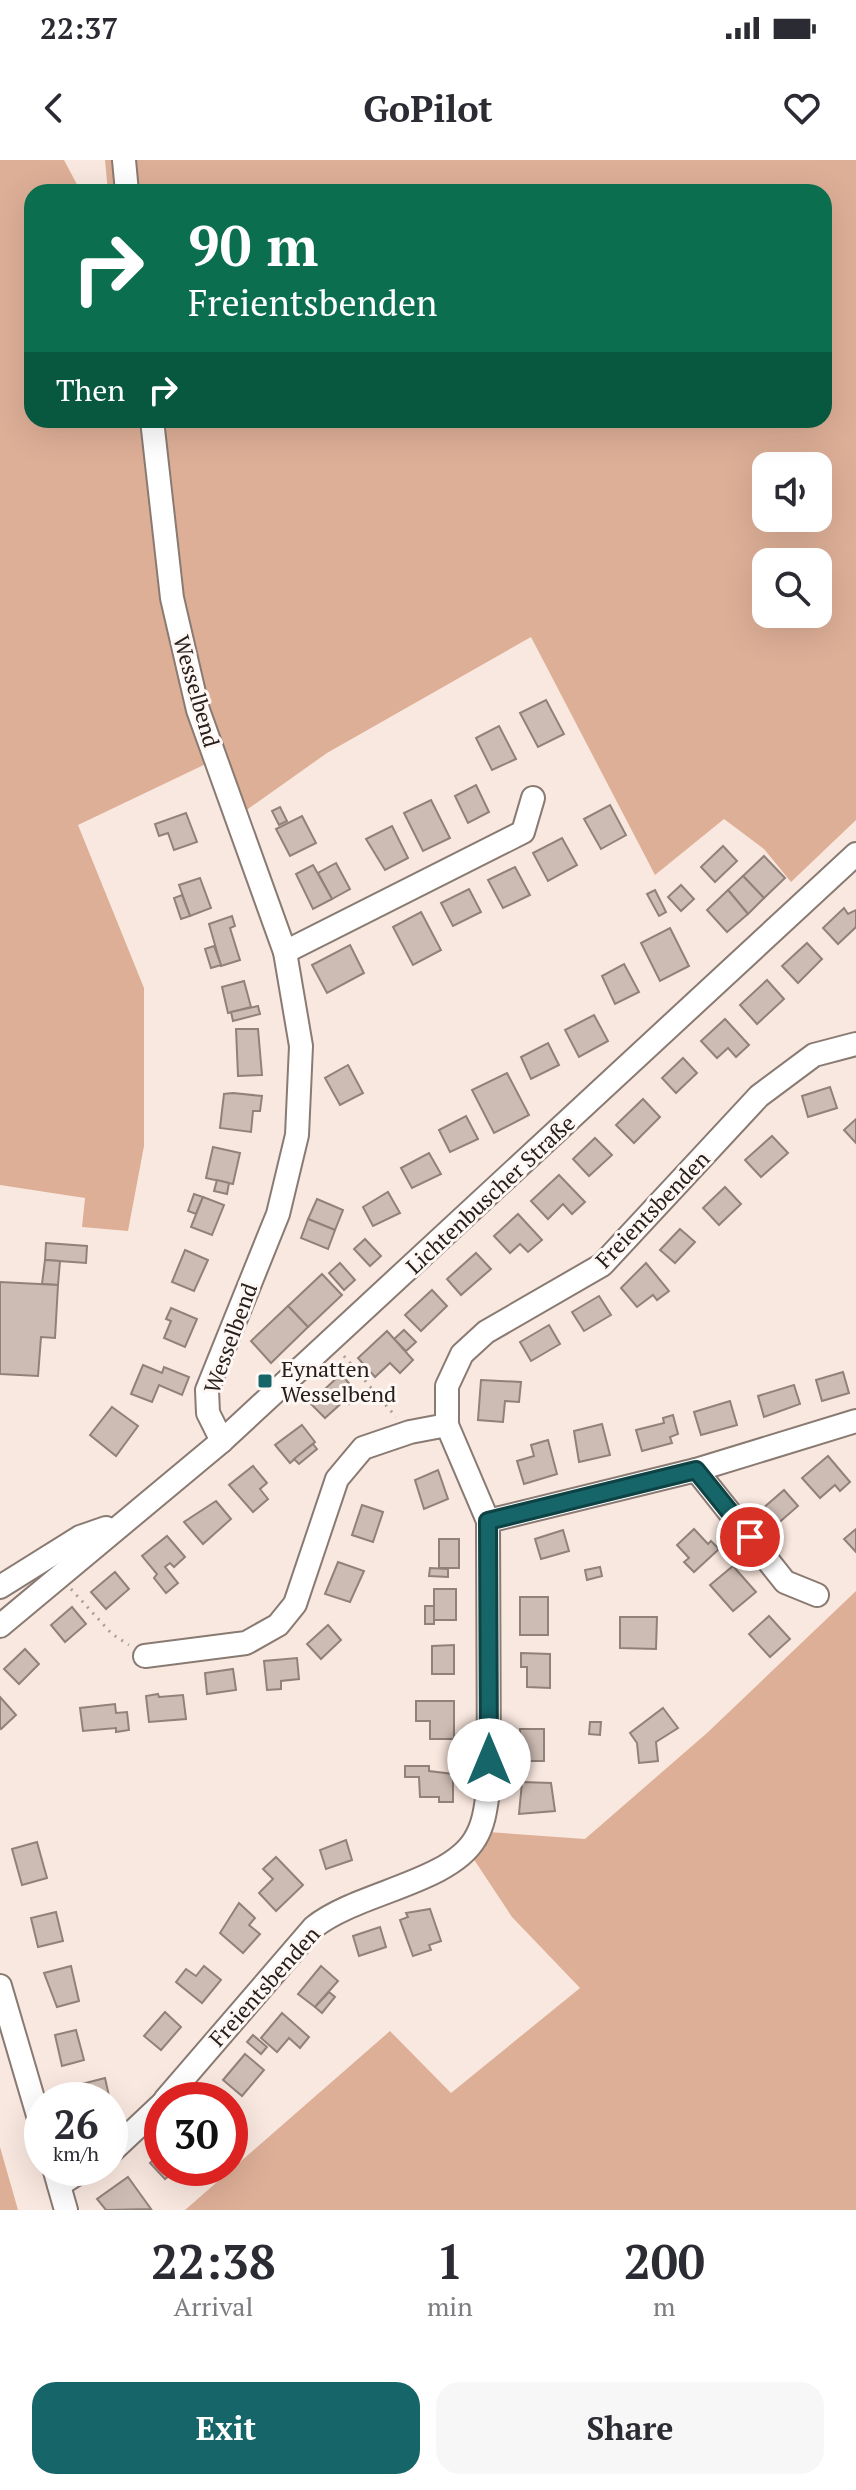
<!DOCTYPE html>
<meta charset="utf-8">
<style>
:root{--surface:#fff;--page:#f7f7f7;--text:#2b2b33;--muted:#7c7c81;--accent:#166568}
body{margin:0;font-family:"PT Serif",serif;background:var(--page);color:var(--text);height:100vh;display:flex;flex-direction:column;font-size:30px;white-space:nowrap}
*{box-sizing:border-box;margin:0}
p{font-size:26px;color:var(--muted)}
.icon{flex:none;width:44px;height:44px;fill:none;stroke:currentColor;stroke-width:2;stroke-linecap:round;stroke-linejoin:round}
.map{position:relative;height:2050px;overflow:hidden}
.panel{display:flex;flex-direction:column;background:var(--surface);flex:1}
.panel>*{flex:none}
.hud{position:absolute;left:24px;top:24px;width:808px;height:244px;border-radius:24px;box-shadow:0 8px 32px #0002;background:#0b6e4f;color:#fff;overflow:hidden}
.tools{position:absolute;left:752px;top:292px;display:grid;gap:16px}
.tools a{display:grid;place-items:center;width:80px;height:80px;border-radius:16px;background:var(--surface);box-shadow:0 8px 32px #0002;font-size:40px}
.speed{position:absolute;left:24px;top:1922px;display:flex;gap:16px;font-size:40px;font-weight:700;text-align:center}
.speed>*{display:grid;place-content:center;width:104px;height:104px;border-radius:50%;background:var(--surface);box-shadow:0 8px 32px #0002;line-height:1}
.speed small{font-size:20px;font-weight:400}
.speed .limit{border:12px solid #d22;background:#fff;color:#111}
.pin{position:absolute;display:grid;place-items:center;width:68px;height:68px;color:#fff;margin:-34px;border:4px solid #fff;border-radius:50%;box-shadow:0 2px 8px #0007}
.me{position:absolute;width:88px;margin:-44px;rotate:0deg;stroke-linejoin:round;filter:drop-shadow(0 0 6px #0008)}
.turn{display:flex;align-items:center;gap:28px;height:168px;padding:0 32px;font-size:36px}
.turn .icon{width:104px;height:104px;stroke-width:2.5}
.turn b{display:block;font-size:56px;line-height:68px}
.then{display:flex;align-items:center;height:76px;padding:0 32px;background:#0003;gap:16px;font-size:30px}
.eta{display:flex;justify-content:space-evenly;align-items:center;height:136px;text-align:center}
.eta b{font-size:48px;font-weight:700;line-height:56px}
.button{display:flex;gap:16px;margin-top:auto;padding:16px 32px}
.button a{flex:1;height:92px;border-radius:24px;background:var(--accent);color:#fff;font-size:32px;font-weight:700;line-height:92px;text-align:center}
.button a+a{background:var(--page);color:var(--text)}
.status{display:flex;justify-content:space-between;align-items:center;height:56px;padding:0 40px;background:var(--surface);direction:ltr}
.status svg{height:22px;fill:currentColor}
header{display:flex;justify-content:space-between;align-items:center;height:104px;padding:0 32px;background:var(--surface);font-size:36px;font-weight:700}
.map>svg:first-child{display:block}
</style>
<div class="status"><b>22:37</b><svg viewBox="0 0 49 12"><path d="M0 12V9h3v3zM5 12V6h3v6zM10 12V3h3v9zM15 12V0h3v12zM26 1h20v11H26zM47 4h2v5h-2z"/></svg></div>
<header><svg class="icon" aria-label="back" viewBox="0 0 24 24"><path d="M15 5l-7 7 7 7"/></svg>GoPilot<svg class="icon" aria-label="heart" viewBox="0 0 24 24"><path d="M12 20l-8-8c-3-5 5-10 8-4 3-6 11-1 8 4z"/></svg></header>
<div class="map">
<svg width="856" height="2050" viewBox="0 0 856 2050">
<rect width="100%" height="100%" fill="#f9e8df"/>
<g fill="#deaf97" fill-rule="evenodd">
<path d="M0 0H64L81 32H32V260H824V32H108L105 0H856V660L791 722 764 689 724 659 655 715 531 477 327 593 231 661 210 602 78 665 144 828V986L128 1071 82 1067 85 1038 0 1025ZM766 306H818V358H766ZM766 402H818V454H766Z"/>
<path d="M856 1431V2050H185L390 1871 451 1933 580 1828 512 1757 471 1695 488 1672 585 1679 707 1573Z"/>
<path d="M0 1987 18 2050H0Z"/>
</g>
<g fill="#cdbcb3" stroke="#908179" stroke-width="2">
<path d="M546 540 564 574 538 587 520 553Z"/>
<path d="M499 566 516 599 492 610 476 578Z"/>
<path d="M476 625 489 652 468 663 455 636Z"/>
<path d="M431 640 450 678 423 691 404 653Z"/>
<path d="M610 645 626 675 601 689 584 659Z"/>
<path d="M280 647 287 661 279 665 272 651Z"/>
<path d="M186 653 197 682 174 690 168 673 159 676 155 664Z"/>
<path d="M302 656 316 683 290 696 276 669Z"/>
<path d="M392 666 408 698 385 710 366 679Z"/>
<path d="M562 678 577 705 548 721 533 693Z"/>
<path d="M723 686 737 701 715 722 701 707Z"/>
<path d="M764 696 785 718 764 738 743 716Z"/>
<path d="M336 703 350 729 332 739 318 713Z"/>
<path d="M313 705 332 739 313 749 296 714Z"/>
<path d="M515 707 530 735 503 748 488 720Z"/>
<path d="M743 716 764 738 748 754 728 730Z"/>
<path d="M200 718 211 748 190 756 179 725Z"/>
<path d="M681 725 694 739 681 751 668 737Z"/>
<path d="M469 729 481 752 453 766 441 743Z"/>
<path d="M655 730 666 752 659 756 647 734Z"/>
<path d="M728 730 748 754 727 772 707 750Z"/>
<path d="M182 735 190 756 181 759 174 738Z"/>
<path d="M844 748 848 754 856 750V767L838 784 823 768Z"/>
<path d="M421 752 441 790 413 805 393 767Z"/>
<path d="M232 756 235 766 230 768 240 800 221 806 209 764Z"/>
<path d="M670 768 689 806 660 821 641 783Z"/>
<path d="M807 783 822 799 798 823 782 806Z"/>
<path d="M350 785 364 813 327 833 312 805Z"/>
<path d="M214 786 221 805 211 808 205 789Z"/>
<path d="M624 804 639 832 615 844 602 816Z"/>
<path d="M767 820 784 839 757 864 740 845Z"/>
<path d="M244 821 251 847 228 853 222 827Z"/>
<path d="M258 846 260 854 233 861 231 852Z"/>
<path d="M594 855 608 881 579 897 565 870Z"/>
<path d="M725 859 749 885 736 897 728 888 717 898 701 881Z"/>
<path d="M236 869H258L262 915 238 916Z"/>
<path d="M548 883 559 905 531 919 521 897Z"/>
<path d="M683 898 697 913 676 933 662 918Z"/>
<path d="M348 905 363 933 340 945 325 918Z"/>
<path d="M507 913 529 955 494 973 472 930Z"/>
<path d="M830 927 837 948 808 957 802 936Z"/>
<path d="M233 933 262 936 260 951H253L251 972 220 968 224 934Z"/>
<path d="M643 939 660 957 634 983 616 965Z"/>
<path d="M466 956 478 979 450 992 439 970Z"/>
<path d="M856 959V983L844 970Z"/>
<path d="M772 976 788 993 761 1017 745 1000Z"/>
<path d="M595 978 612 995 589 1016 573 999Z"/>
<path d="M213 987 240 993 233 1024 206 1018Z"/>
<path d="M429 993 441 1014 412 1028 401 1008Z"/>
<path d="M559 1015 585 1042 572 1054 563 1044 548 1059 531 1041Z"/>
<path d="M217 1020 229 1023 227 1034 214 1031Z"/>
<path d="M725 1027 741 1044 719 1065 703 1048Z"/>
<path d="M388 1032 400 1053 373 1066 363 1047Z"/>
<path d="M194 1034 203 1037 196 1054 188 1051Z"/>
<path d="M203 1037 224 1045 212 1075 191 1067Z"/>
<path d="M317 1039 343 1050 335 1070 308 1059Z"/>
<path d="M518 1054 542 1080 528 1092 520 1084 510 1093 494 1076Z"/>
<path d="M308 1059 335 1070 328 1089 301 1078Z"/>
<path d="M680 1069 695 1082 675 1103 660 1090Z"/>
<path d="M365 1079 381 1096 370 1106 354 1089Z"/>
<path d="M46 1083 87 1086 86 1103 45 1100Z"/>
<path d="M185 1090 208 1100 194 1131 172 1122Z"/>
<path d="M476 1093 491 1109 461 1135 447 1119Z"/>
<path d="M45 1100 60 1101 58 1125 42 1124Z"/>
<path d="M340 1103 355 1120 344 1130 329 1113Z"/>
<path d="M646 1103 669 1131 657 1140 653 1135 637 1147 621 1128Z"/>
<path d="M322 1114 342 1135 308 1167 288 1146Z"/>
<path d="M0 1122 58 1125 55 1178 41 1177 38 1216 0 1214Z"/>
<path d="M432 1130 447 1146 421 1171 405 1155Z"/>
<path d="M599 1136 611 1155 584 1171 572 1152Z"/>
<path d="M288 1146 308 1167 271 1203 251 1181Z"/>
<path d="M171 1148 197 1159 185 1187 164 1178 171 1161 166 1159Z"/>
<path d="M549 1165 560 1184 531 1201 520 1182Z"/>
<path d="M404 1170 416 1182 406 1191 394 1179Z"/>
<path d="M387 1171 413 1200 400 1213 390 1203 375 1217 358 1198Z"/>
<path d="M143 1205 162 1213 164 1207 189 1217 182 1235 159 1225 152 1242 131 1234Z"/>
<path d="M843 1212 849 1233 822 1241 816 1220Z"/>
<path d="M341 1214 359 1235 349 1244 345 1240 325 1258 310 1243Z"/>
<path d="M481 1220 521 1222 519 1242 505 1241 503 1262 478 1260Z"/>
<path d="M794 1225 800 1244 764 1257 758 1236Z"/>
<path d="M730 1241 737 1265 701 1275 694 1252Z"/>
<path d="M112 1247 138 1266 116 1296 90 1275Z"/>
<path d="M673 1255 678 1274 670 1277 672 1283 642 1291 636 1270 664 1263 663 1258Z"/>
<path d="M602 1264 610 1295 579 1302 574 1271Z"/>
<path d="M302 1265 315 1282 290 1303 275 1285Z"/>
<path d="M548 1280 557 1314 524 1324 517 1301 534 1296 531 1285Z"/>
<path d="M313 1284 317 1289 299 1304 294 1299Z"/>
<path d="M828 1296 850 1322 840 1331 835 1325 820 1338 802 1318Z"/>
<path d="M253 1306 267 1323 260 1329 268 1339 253 1352 229 1325Z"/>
<path d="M438 1310 448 1339 424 1349 415 1320Z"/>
<path d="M784 1330 798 1346 775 1366 761 1350Z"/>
<path d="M216 1341 231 1359 203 1384 184 1362Z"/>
<path d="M362 1345 383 1352 373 1382 352 1375Z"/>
<path d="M694 1369 708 1384 711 1381 719 1389 694 1412 684 1402 689 1398 677 1385Z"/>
<path d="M856 1369V1392L844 1379Z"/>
<path d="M563 1370 569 1391 541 1399 535 1379Z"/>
<path d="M167 1376 185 1397 174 1407 170 1403 165 1407 178 1423 166 1433 154 1418 157 1414 142 1396Z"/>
<rect x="439" y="1379" width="20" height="29"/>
<path d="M338 1402 364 1411 350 1442 325 1434Z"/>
<path d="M733 1406 756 1432 733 1451 710 1425Z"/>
<path d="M600 1407 602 1416 587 1420 585 1410Z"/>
<path d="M430 1408 448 1409V1417L429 1416Z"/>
<path d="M115 1412 129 1429 106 1449 91 1432Z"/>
<rect x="434" y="1429" width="22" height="31"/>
<rect x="520" y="1437" width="28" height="38"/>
<rect x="425" y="1446" width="9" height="18"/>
<path d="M72 1447 86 1464 65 1482 51 1465Z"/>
<path d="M769 1456 790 1479 770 1497 749 1474Z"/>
<path d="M620 1457H657L656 1489 620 1488Z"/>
<path d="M328 1465 341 1480 321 1499 307 1484Z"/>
<path d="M454 1485V1514H432V1486Z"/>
<path d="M25 1489 39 1504 19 1524 4 1509Z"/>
<path d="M521 1493 550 1494V1528L527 1527V1507H521Z"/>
<path d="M297 1498 299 1519 281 1521V1529L267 1530 264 1501Z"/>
<path d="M233 1509 236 1530 207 1534 205 1513Z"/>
<path d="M158 1534 159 1537 183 1535 186 1559 149 1562 146 1536Z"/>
<path d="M0 1537 16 1555 1 1569 0 1568Z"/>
<path d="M416 1541H454V1579H430V1561H416Z"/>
<path d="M115 1544 116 1553 127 1552 129 1570 116 1572V1568L83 1571 80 1548Z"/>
<path d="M663 1548 678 1568 656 1582 658 1601 639 1603 637 1583 630 1573Z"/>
<path d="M590 1562H601L600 1575 589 1574Z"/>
<rect x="520" y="1569" width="24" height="32"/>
<path d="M405 1606H429V1611L453 1614V1642H439V1637H420L419 1617H405Z"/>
<path d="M522 1622 551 1623 555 1651 519 1654Z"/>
<path d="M346 1680 352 1700 326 1709 320 1690Z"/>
<path d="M37 1682 47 1718 22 1725 12 1689Z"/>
<path d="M276 1697 303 1725 276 1751 259 1733 273 1719 263 1709Z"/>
<path d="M239 1743 255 1758 249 1765 260 1774 243 1793 220 1773Z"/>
<path d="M430 1749 441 1781 429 1785 431 1790 413 1796 400 1760 408 1757 406 1753Z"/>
<path d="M56 1752 63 1781 38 1787 31 1758Z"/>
<path d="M380 1767 386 1787 359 1796 353 1776Z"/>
<path d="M71 1806 79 1841 57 1847 44 1813Z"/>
<path d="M204 1806 221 1820 202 1843 176 1822 186 1809 196 1816Z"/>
<path d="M321 1806 338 1821 315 1847 298 1834Z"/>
<path d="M329 1832 335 1837 322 1853 315 1847Z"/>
<path d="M165 1852 181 1867 161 1890 144 1876Z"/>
<path d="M282 1853 309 1877 300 1888 289 1878 277 1892 261 1878Z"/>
<path d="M76 1870 84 1900 62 1906 55 1875Z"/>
<path d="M253 1875 267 1887 261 1894 247 1882Z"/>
<path d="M245 1894 264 1910 242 1936 223 1920Z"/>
<path d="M105 1918 109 1936 97 1940H73L70 1927Z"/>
<path d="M162 1991V2008H178L165 2019 150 2003Z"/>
<path d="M128 2017 151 2049 106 2050 97 2039Z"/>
</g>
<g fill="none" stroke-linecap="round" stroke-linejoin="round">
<g stroke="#897a72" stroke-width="26">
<g id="minor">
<path d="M124 0 127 32"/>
<path d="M152 260 172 438 198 550 285 792 301 886 297 975 278 1054 207 1230 208 1253 222 1281"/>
<path d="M285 792 523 672 533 638"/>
<path d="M447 1265 488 1361"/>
<path d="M696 1310 785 1422 817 1435"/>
<path d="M0 1427 80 1377 106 1368"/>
<path d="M0 1466 222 1281 856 694"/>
<path d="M145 1496 246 1483 278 1465 295 1444 337 1319 363 1288 410 1272 447 1265V1226L462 1194 486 1172 602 1105 759 936 814 895 856 884"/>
<path d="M0 1826 42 1969"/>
<path d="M165 1940 314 1767C356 1733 449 1723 475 1679 485 1663 486 1644 489 1625L488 1361 696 1310 856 1261"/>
<path d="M110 1993 162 1944"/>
<path d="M54 2008 66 2050"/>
<path d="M59 2025 86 2008"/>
</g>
</g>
<g stroke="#ab9e97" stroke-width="3" stroke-dasharray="2 6" stroke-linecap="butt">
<path d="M344 1196 396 1257"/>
<path d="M71 1429 112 1474 129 1485"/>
</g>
<use href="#minor" stroke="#fff" stroke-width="22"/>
</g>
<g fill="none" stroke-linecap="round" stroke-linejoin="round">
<g stroke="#0e4244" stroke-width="20">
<path id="route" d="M489 1600 488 1361 696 1310 750 1377"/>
</g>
<use href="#route" stroke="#166568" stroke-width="14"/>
</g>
<rect fill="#166568" stroke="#fff7f4" stroke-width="3" x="257" y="1213" width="16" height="16" rx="4"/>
<g text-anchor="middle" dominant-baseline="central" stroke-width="6" stroke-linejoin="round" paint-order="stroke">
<g font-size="22" fill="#26201d" stroke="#fff7f4">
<text transform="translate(197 531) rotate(74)">Wesselbend</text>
<text transform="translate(490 1034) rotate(-43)">Lichtenbuscher Straße</text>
<text transform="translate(652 1049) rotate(-46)">Freientsbenden</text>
<text transform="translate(230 1178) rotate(-70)">Wesselbend</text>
<text transform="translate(264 1826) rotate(-48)">Freientsbenden</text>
</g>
<g font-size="22" fill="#26201d" stroke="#fff7f4" text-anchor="start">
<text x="281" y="1208">Eynatten<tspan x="281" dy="25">Wesselbend</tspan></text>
</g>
</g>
</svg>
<div class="tools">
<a><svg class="icon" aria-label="sound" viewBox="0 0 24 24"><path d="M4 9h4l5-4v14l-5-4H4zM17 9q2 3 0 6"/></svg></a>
<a><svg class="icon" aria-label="search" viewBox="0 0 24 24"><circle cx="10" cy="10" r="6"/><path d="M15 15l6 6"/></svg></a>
</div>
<div class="speed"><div>26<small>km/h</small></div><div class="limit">30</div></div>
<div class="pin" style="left:750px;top:1377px;background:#d93025"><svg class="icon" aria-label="arrive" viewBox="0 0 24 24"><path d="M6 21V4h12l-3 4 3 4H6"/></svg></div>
<svg class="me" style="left:489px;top:1600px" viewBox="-20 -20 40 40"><circle r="19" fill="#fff"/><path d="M0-13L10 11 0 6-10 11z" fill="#166568"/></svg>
<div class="hud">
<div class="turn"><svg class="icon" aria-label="right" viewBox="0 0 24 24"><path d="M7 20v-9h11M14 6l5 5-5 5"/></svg><div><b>90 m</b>Freientsbenden</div></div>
<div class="then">Then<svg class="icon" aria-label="right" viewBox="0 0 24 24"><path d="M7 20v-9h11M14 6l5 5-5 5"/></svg></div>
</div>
</div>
<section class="panel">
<div class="eta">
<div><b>22:38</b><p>Arrival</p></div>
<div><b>1</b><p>min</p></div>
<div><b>200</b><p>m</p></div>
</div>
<div class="button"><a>Exit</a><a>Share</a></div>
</section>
